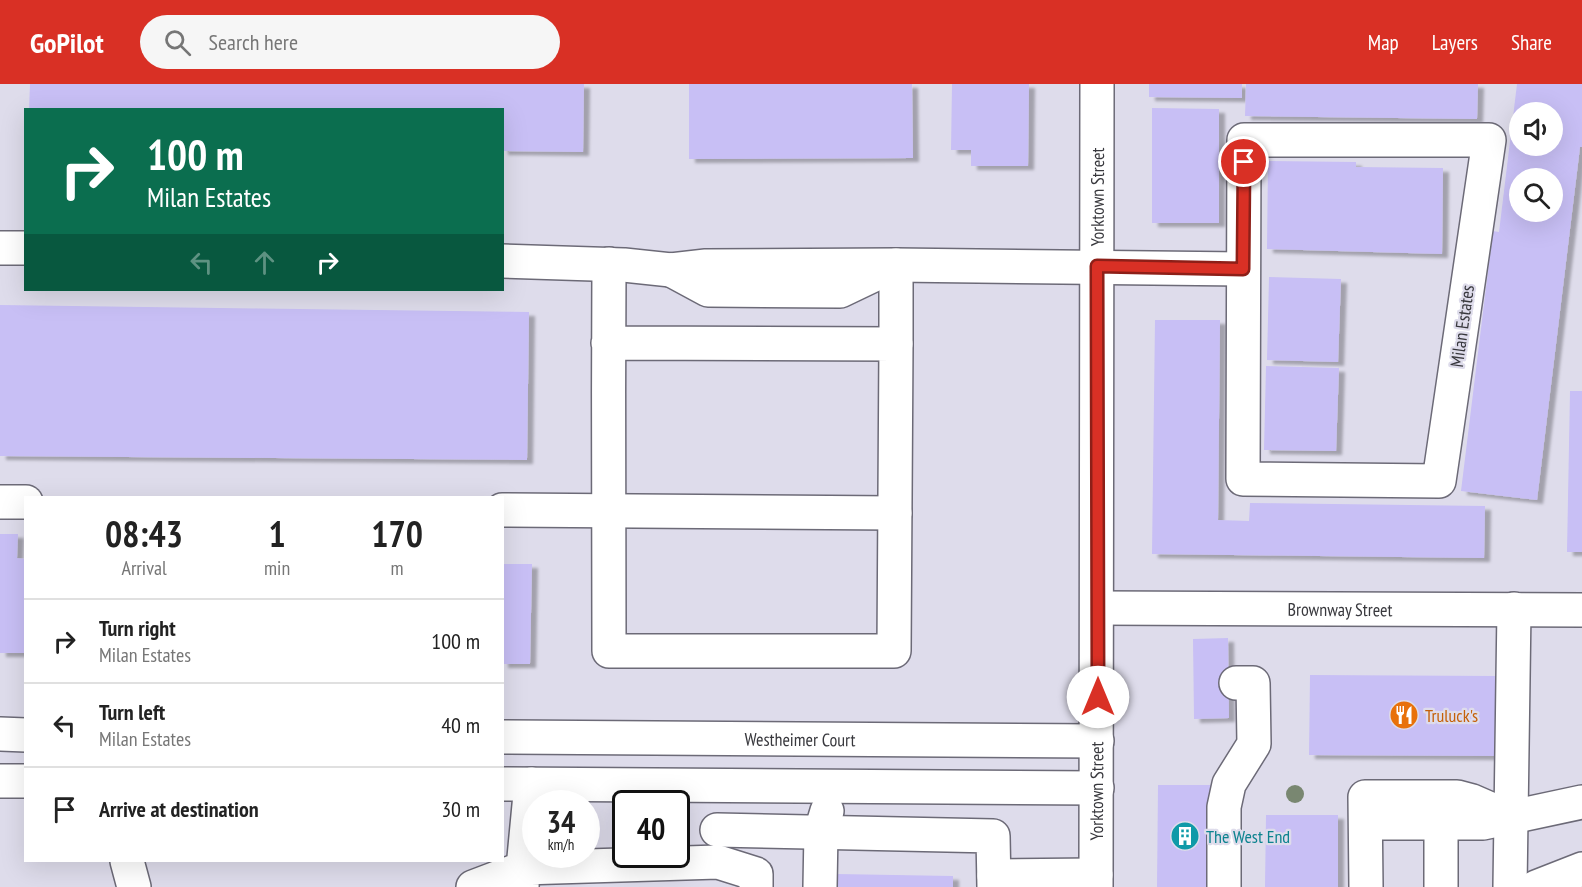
<!DOCTYPE html>
<style>
:root{--surface:#fff;--page:#f6f6f6;--text:#222;--muted:#767676;--line:#e0e0e0;--accent:#d93025}
body{margin:0;font-family:"PT Sans Narrow",sans-serif;background:var(--page);color:var(--text);height:100vh;display:flex;flex-direction:column;font-size:22px;white-space:nowrap}
*{box-sizing:border-box;margin:0}
p{font-size:20px;color:var(--muted)}
.icon{flex:none;width:33px;height:33px;fill:none;stroke:currentColor;stroke-width:2;stroke-linecap:round;stroke-linejoin:round}
.map{position:relative;flex:1;overflow:hidden}
.side{position:absolute;left:24px;top:412px;width:480px;height:366px;display:flex;flex-direction:column;background:var(--surface);border-radius:0px;box-shadow:0 6px 24px #0002}
.side>*{flex:none}
.hud{position:absolute;left:24px;top:24px;width:480px;height:183px;border-radius:0px;box-shadow:0 6px 24px #0002;background:#0b6e4f;color:#fff;overflow:hidden}
.fabs{position:absolute;left:1509px;top:18px;display:grid;gap:12px}
.fabs a{display:grid;place-items:center;width:54px;height:54px;border-radius:50%;background:var(--surface);box-shadow:0 6px 24px #0002;font-size:30px}
.speed{position:absolute;left:522px;top:706px;display:flex;gap:12px;font-size:30px;font-weight:700;text-align:center}
.speed>*{display:grid;place-content:center;width:78px;height:78px;border-radius:50%;background:var(--surface);box-shadow:0 6px 24px #0002;line-height:1}
.speed small{font-size:15px;font-weight:400}
.speed .limit{border:3px solid #111;border-radius:9px;background:#fff;color:#111}
.pin{position:absolute;display:grid;place-items:center;width:51px;height:51px;color:#fff;margin:-26px;border:3px solid #fff;border-radius:50%;box-shadow:0 2px 6px #0007}
.me{position:absolute;width:66px;margin:-33px;rotate:0deg;stroke-linejoin:round;filter:drop-shadow(0 0 4px #0008)}
.turn{display:flex;align-items:center;gap:21px;height:126px;padding:0 24px;font-size:27px}
.turn .icon{width:78px;height:78px;stroke-width:2.5}
.turn b{display:block;font-size:42px;line-height:51px}
.lanes{display:flex;align-items:center;height:57px;padding:0 24px;background:#0003;justify-content:center;gap:30px;direction:ltr}
.lanes .off{opacity:.35}
.eta{display:flex;justify-content:space-evenly;align-items:center;height:102px;text-align:center}
.eta b{font-size:36px;font-weight:700;line-height:42px}
ul{padding:0;list-style:none}
li{display:flex;align-items:center;gap:18px;height:84px;padding:0 24px;border-top:2px solid var(--line)}
li div{flex:1}
li b{display:block;font-size:22px}
li em{font-style:normal}
header{display:flex;align-items:center;gap:36px;box-sizing:border-box;height:84px;padding:0 30px;background:var(--accent);color:#fff}
header strong{font-size:28px}
nav{display:flex;gap:33px;margin-inline-start:auto;font-size:21px}
.search{width:420px;height:54px;background:var(--page);display:flex;align-items:center;gap:15px;box-sizing:border-box;padding:0 21px;border-radius:33px;color:var(--muted);font-size:22px}
.map>svg:first-child{display:block}
</style>
<header>
<strong>GoPilot</strong>
<div class="search"><svg class="icon" aria-label="search" viewBox="0 0 24 24"><circle cx="10" cy="10" r="6"/><path d="M15 15l6 6"/></svg>Search here</div>
<nav><a>Map</a><a>Layers</a><a>Share</a></nav>
</header>
<div class="map">
<svg width="1582" height="803" viewBox="0 0 1582 803">
<defs>
<filter id="shadow"><feDropShadow dx="6" dy="4" stdDeviation="1.5" flood-color="#0004"/></filter>
</defs>
<rect width="100%" height="100%" fill="#dedceb"/>
<g fill="#c8bff5" fill-rule="evenodd" filter="url(#shadow)">
<path d="M30 0H584L583 68 502 67V26H29Z"/>
<path d="M689 0H912L913 74 689 75Z"/>
<path d="M952 0H1029L1028 82H971V66H951Z"/>
<path d="M1149 0H1242V14L1149 13Z"/>
<path d="M1246 0H1478L1477 35 1245 32Z"/>
<path d="M1517 0H1582V63H1580L1537 416 1461 407 1493 147 1499 148ZM1520 28H1552V62H1520ZM1520 94H1552V128H1520Z"/>
<path d="M1152 24 1219 25V139H1152Z"/>
<path d="M1268 77 1356 78V83L1443 84 1442 170 1267 165Z"/>
<path d="M1269 193 1341 195 1338 278 1267 276Z"/>
<path d="M0 221 529 228 527 376 0 372Z"/>
<path d="M1155 236H1220L1218 436 1249 437 1250 419 1485 422 1484 474 1152 470Z"/>
<path d="M1266 282 1339 284 1336 367 1264 366Z"/>
<path d="M1570 307H1582V468H1567Z"/>
<path d="M0 450H18L17 474 26 475V569H0Z"/>
<path d="M502 480H532L530 580H502Z"/>
<path d="M1228 554 1229 634 1194 635 1193 555Z"/>
<path d="M1310 591 1498 592V672L1309 671Z"/>
<path d="M1158 701H1212V803H1157Z"/>
<path d="M1266 731H1338V803H1265Z"/>
<path d="M836 790 953 792V803H836Z"/>
</g>
<g fill="none" stroke-linecap="round" stroke-linejoin="round">
<g stroke="#6c6a77" stroke-width="36">
<g id="minor">
<path d="M1244 56H1489L1439 397 1243 395Z"/>
<path d="M0 164H26"/>
<path d="M502 177 624 181 671 186 706 182 896 181 1243 185"/>
<path d="M896 181V260"/>
<path d="M671 186 708 206 840 207 886 185"/>
<path d="M608 259 896 260 894 567H609C609 438 608 309 609 180"/>
<path d="M0 418H26"/>
<path d="M502 426 895 429"/>
<path id="s1" d="M1098 524 1582 526"/>
<path d="M0 650 26 651"/>
<path id="s2" d="M502 653 1097 657"/>
<path d="M0 697H26"/>
<path d="M502 700 1097 704"/>
<path d="M1366 739H1483L1582 718"/>
<path d="M717 746 993 752 994 803"/>
<path d="M127 777 134 803"/>
<path d="M994 792 1096 791"/>
<path d="M473 803 523 784 531 700"/>
<path d="M522 803 523 784 718 778 756 790V803"/>
<path d="M820 803 821 747 827 727"/>
<path id="s3" d="M1096 803 1097 0"/>
<path d="M1224 803V723L1229 700 1254 660 1253 599H1236"/>
<path d="M1366 803 1365 713H1457L1472 717 1511 734"/>
<path d="M1441 803V739"/>
<path d="M1510 803 1514 525"/>
<path d="M1536 803 1582 785"/>
</g>
</g>
<use href="#minor" stroke="#fff" stroke-width="33"/>
</g>
<circle fill="#798771" cx="1295" cy="710" r="9"/>
<g fill="none" stroke-linecap="round" stroke-linejoin="round">
<g stroke="#8d1f18" stroke-width="15">
<path id="route" d="M1098 613 1097 182 1243 185 1244 78"/>
</g>
<use href="#route" stroke="#d93025" stroke-width="10"/>
</g>
<defs>
<g id="restaurant-disc" transform="scale(1.5)"><circle r="9.5" fill="#e8710a" stroke="#dedceb"/><path d="M-5-6h1v4h1v-4h1v4h1v-4h1v5L-1.5 .5V6h-2V.5L-5-1ZM5-6V6H3V1.5H1.5Q1.5-4 5-6Z" fill="#fff"/></g>
<g id="building-disc" transform="scale(1.5)"><circle r="9.5" fill="#0f9aa8" stroke="#dedceb"/><path d="M-4-6H4V6H1V3H-1V6H-4ZM-2.5-4.3h1.7v1.8h-1.7ZM.8-4.3h1.7v1.8H.8ZM-2.5-1h1.7V.8h-1.7ZM.8-1h1.7V.8H.8Z" fill="#fff"/></g>
</defs>
<g fill-rule="evenodd">
<use href="#restaurant-disc" x="1404" y="631"/>
<use href="#building-disc" x="1185" y="752"/>
</g>
<g text-anchor="middle" dominant-baseline="central" stroke-width="4.5" stroke-linejoin="round" paint-order="stroke">
<g font-size="18" fill="#38383d" stroke="#dedceb">
<text stroke="none"><textPath href="#s3" startOffset="690">Yorktown Street</textPath></text>
<text transform="translate(1462 242) rotate(-82)">Milan Estates</text>
<text stroke="none"><textPath href="#s1" startOffset="242">Brownway Street</textPath></text>
<text stroke="none"><textPath href="#s2" startOffset="298">Westheimer Court</textPath></text>
<text stroke="none"><textPath href="#s3" startOffset="96">Yorktown Street</textPath></text>
</g>
<g font-size="18" fill="#c56008" stroke="#dedceb" text-anchor="start">
<text x="1425" y="631">Truluck's</text>
</g>
<g font-size="18" fill="#0d838f" stroke="#dedceb" text-anchor="start">
<text x="1206" y="752">The West End</text>
</g>
</g>
</svg>
<div class="fabs">
<a><svg class="icon" aria-label="sound" viewBox="0 0 24 24"><path d="M4 9h4l5-4v14l-5-4H4zM17 9q2 3 0 6"/></svg></a>
<a><svg class="icon" aria-label="search" viewBox="0 0 24 24"><circle cx="10" cy="10" r="6"/><path d="M15 15l6 6"/></svg></a>
</div>
<div class="speed"><div>34<small>km/h</small></div><div class="limit">40</div></div>
<div class="pin" style="left:1244px;top:78px;background:#d93025"><svg class="icon" aria-label="arrive" viewBox="0 0 24 24"><path d="M6 21V4h12l-3 4 3 4H6"/></svg></div>
<svg class="me" style="left:1098px;top:613px" viewBox="-20 -20 40 40"><circle r="19" fill="#fff"/><path d="M0-13L10 11 0 6-10 11z" fill="#d93025"/></svg>
<div class="hud">
<div class="turn"><svg class="icon" aria-label="right" viewBox="0 0 24 24"><path d="M7 20v-9h11M14 6l5 5-5 5"/></svg><div><b>100 m</b>Milan Estates</div></div>
<div class="lanes"><svg class="icon off" aria-label="left" viewBox="0 0 24 24"><path d="M17 20v-9H6M10 6l-5 5 5 5"/></svg><svg class="icon off" aria-label="ahead" viewBox="0 0 24 24"><path d="M12 20V5M6 11l6-6 6 6"/></svg><svg class="icon" aria-label="right" viewBox="0 0 24 24"><path d="M7 20v-9h11M14 6l5 5-5 5"/></svg></div>
</div>
<section class="side">
<div class="eta">
<div><b>08:43</b><p>Arrival</p></div>
<div><b>1</b><p>min</p></div>
<div><b>170</b><p>m</p></div>
</div>
<ul>
<li><svg class="icon" aria-label="right" viewBox="0 0 24 24"><path d="M7 20v-9h11M14 6l5 5-5 5"/></svg><div><b>Turn right</b><p>Milan Estates</p></div><em>100 m</em></li>
<li><svg class="icon" aria-label="left" viewBox="0 0 24 24"><path d="M17 20v-9H6M10 6l-5 5 5 5"/></svg><div><b>Turn left</b><p>Milan Estates</p></div><em>40 m</em></li>
<li><svg class="icon" aria-label="arrive" viewBox="0 0 24 24"><path d="M6 21V4h12l-3 4 3 4H6"/></svg><div><b>Arrive at destination</b></div><em>30 m</em></li>
</ul>
</section>
</div>
